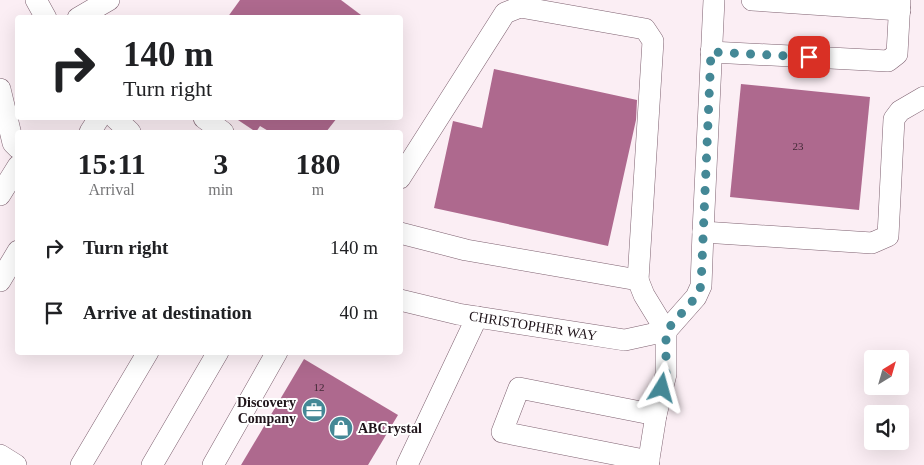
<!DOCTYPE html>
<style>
:root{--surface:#fff;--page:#f2f2f2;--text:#202124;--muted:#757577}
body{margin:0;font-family:"Times New Roman",serif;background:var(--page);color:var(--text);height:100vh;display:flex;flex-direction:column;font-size:19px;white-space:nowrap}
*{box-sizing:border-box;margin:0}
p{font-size:16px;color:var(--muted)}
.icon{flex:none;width:28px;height:28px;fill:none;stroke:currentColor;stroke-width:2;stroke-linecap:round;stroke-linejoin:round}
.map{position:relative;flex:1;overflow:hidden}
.side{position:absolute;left:15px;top:130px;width:388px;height:225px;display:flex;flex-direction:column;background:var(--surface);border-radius:5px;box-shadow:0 5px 20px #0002}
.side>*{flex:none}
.hud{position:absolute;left:15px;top:15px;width:388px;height:105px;border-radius:5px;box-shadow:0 5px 20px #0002;background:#fff;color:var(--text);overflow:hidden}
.needle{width:32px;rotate:37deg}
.controls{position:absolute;left:864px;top:350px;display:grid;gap:10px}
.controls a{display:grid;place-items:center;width:45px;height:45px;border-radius:5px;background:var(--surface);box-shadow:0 5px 20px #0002;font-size:25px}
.pin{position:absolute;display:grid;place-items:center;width:42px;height:42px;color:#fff;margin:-21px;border-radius:10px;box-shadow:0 2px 8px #0006}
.me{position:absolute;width:55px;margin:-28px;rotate:8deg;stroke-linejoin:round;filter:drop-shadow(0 0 4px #0008)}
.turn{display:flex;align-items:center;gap:18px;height:105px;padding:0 25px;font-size:22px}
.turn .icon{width:65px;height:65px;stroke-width:2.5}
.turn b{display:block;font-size:35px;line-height:42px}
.eta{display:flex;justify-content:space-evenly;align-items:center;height:85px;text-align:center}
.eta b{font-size:30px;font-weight:700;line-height:35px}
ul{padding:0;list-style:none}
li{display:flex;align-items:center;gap:15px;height:65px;padding:0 25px}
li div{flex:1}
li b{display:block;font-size:19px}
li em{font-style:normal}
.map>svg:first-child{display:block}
</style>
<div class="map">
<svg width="924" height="465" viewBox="0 0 924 465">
<rect width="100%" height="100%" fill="#fbeef4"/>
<g fill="#ae698e">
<path d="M240 0H341L365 18H227Z"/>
<path d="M494 69 637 100 636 120 608 246 434 208 453 121 482 128Z"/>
<path d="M741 84 870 97 859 210 730 197Z"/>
<path d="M235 118H337L326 132H270L260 126 256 132Z"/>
<path d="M304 359 398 415 368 465H241Z"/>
</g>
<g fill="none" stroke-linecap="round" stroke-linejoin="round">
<g stroke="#7e6170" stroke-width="22">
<g id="minor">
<path d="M36 0 46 18"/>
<path d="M714 0 703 232 872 243 888 236 894 119 900 111 924 97"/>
<path d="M752 0 900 10"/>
<path d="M78 18 109 0"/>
<path d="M711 52 888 61 897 54 900 0"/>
<path d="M0 89 13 143 18 148"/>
<path d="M115 118 130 132"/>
<path d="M204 118 223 132"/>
<path d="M90 132 99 118"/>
<path d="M400 178 505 13 520 7 645 29 653 41 638 280"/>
<path d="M0 195 18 166"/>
<path d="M400 233 466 250 638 280 644 295 666 331V374L656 415 648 465"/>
<path d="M0 281 18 251"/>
<path d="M400 300 458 314 625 340 666 331"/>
<path d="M666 331 696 297 701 286 703 232"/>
<path d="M0 455 16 465"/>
<path d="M649 461 502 432 519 388 656 415"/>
<path d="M81 465 148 352"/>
<path d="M152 465 218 352"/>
<path d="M213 465 277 352"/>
<path d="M407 465 477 317"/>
</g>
</g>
<use href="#minor" stroke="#fff" stroke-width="21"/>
</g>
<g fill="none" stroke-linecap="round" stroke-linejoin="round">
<path stroke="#448896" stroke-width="9" stroke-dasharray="0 16.2" d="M662 388 666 374V331L696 297 701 286 711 52 809 57"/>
</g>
<defs>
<g id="office-disc" transform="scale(1.25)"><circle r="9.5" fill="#448896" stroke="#fff"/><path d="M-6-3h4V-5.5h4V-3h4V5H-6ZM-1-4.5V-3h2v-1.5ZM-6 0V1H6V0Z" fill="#fff"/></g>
<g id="shop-disc" transform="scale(1.25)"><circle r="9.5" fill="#448896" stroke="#fff"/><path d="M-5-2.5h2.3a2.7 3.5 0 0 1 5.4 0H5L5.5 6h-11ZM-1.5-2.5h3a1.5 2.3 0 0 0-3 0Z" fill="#fff"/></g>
</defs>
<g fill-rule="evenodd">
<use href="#office-disc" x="314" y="410"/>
<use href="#shop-disc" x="341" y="428"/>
</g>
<g text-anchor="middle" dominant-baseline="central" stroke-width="4" stroke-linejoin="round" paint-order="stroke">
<g font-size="11" fill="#432937">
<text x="798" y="146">23</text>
<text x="319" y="387">12</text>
</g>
<g font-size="14" fill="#1f141a" stroke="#fff">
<text transform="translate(533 326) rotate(9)">CHRISTOPHER WAY</text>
</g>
<g font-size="14" font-weight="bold" fill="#1f141a" stroke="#fff" text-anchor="end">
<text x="296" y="402">Discovery<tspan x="296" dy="16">Company</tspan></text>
<text x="358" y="428" text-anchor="start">ABCrystal</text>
</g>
</g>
</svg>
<div class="controls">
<a><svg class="needle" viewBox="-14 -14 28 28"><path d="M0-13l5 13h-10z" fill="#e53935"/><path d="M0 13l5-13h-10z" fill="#757577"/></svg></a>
<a><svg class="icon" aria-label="sound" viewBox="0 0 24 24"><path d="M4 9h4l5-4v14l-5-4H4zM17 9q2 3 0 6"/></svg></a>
</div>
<div class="pin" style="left:809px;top:57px;background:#d93025"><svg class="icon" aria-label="arrive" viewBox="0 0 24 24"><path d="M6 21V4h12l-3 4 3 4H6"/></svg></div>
<svg class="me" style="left:662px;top:388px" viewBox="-20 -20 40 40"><path d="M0-17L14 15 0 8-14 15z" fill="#448896" stroke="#fff" stroke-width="4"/></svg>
<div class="hud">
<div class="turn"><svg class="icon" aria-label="right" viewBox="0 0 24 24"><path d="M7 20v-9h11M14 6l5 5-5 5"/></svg><div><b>140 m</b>Turn right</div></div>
</div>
<section class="side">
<div class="eta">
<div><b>15:11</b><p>Arrival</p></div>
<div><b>3</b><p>min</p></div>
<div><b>180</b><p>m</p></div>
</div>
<ul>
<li><svg class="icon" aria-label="right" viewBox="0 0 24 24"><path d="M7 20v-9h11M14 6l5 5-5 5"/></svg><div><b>Turn right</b></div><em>140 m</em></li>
<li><svg class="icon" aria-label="arrive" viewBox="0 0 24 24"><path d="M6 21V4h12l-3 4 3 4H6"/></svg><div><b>Arrive at destination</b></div><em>40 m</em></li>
</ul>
</section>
</div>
